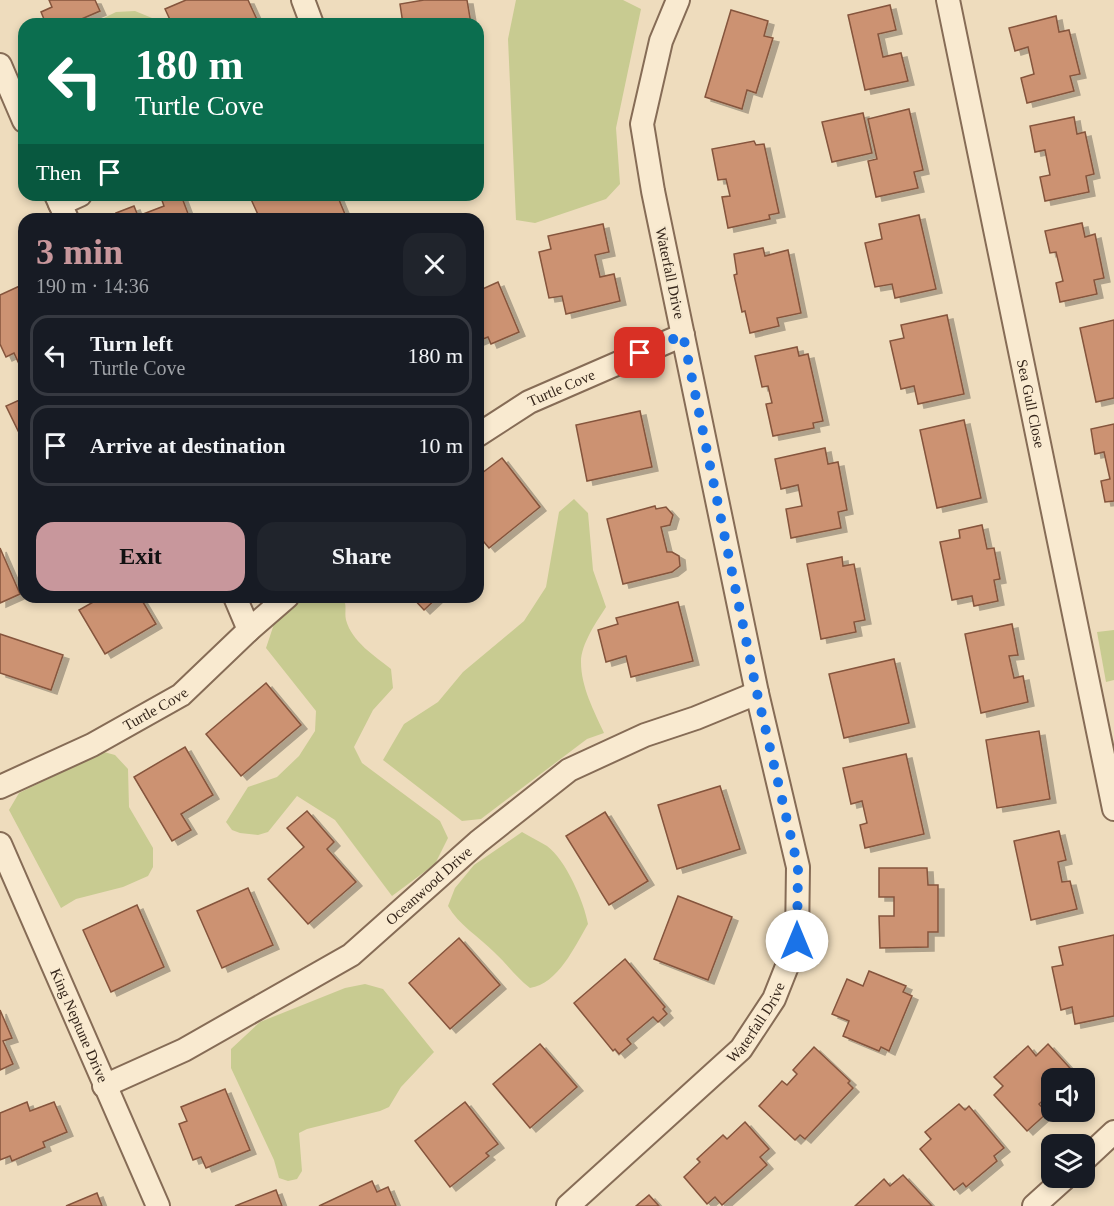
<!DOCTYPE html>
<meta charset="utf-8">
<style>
:root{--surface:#171b24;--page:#20242c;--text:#f1f3f6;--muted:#9ea1a6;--line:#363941;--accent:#c8979c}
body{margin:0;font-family:Georgia,serif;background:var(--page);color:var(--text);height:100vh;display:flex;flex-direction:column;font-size:22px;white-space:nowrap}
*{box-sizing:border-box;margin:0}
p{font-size:20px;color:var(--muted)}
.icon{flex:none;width:33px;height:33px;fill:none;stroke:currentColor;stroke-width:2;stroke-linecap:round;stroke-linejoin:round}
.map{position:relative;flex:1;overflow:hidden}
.side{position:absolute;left:18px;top:213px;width:466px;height:390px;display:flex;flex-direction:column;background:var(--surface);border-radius:18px;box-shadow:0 3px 9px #0003}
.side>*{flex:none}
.hud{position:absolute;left:18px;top:18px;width:466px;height:183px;border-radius:18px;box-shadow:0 3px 9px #0003;background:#0b6e4f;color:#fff;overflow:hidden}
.fabs{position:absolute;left:1041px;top:1068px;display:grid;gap:12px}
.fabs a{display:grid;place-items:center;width:54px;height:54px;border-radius:12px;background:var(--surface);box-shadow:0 3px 9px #0003;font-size:30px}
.pin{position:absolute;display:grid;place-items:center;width:51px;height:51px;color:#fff;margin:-26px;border-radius:12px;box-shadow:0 3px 9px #0006}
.me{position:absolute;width:66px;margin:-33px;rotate:0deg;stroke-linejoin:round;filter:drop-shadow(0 0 4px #0008)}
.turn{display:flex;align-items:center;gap:21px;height:126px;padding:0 18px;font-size:27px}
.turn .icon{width:78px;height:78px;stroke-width:2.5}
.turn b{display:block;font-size:42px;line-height:51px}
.then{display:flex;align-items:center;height:57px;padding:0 18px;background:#0003;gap:12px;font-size:22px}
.round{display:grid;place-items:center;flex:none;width:63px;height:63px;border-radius:18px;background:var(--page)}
.head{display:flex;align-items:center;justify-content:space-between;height:102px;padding:0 18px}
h1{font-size:36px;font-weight:700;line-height:45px;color:var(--accent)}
.button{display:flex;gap:12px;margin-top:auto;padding:12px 18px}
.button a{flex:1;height:69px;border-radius:18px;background:var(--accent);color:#111;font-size:24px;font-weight:700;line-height:69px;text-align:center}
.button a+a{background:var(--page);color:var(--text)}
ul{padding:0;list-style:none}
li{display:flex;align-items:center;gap:18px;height:81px;margin:0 12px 9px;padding:0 6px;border:3px solid var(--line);border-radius:18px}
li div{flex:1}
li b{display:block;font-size:22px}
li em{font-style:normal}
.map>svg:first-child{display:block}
</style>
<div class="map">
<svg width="1114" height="1206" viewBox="0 0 1114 1206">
<defs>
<filter id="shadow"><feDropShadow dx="6" dy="4" stdDeviation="0" flood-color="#0004"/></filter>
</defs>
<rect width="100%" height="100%" fill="#eedcbd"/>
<g fill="#c8cb91">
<path d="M516 0H623L641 9 616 128 620 184 606 199 535 223 516 220 508 39Z"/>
<path d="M135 11 152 18 154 24H92L116 12Z"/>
<path d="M574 499 588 513 593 570 606 607C597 621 581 644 581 662 581 687 594 711 604 733L587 739 481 819 462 821 383 760 404 724 438 702 463 672 524 621 546 587 559 512Z"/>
<path d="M295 597H342C348 604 344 612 346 620 352 642 375 656 391 669L393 688 373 710 354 747 362 763 440 821 448 838 435 864 392 896 335 820 297 796 268 832 258 835 240 833 232 830 226 822 248 787 277 777 299 756 315 731 316 711 266 648 280 606Z"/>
<path d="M1114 630V680L1106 682 1097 632Z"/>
<path d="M104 752 115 755 128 769 129 807 153 848V867L148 876 123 887 76 899 61 908 9 810 19 793Z"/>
<path d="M522 832C530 837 539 841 547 846 566 860 584 902 588 924 575 946 558 984 530 988 515 976 507 964 494 952 479 937 458 924 448 906L455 888 474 865Z"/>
<path d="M365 984 383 989 434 1052 401 1087 389 1107 380 1111 307 1129 299 1133 302 1171 297 1179 288 1181 279 1178 274 1160 231 1068V1049L260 1022 345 988Z"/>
</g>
<g fill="#cc9272" stroke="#85543c" stroke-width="1.5" filter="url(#shadow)">
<path d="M49 0H95L100 11 70 24H46L41 12 52 7Z"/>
<path d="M186 0H248L259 24H172L165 9Z"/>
<path d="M424 0H467L471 24H403L400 4Z"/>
<path d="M890 5 896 30 878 34 883 57 901 53 908 81 865 90 848 15Z"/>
<path d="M731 10 768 21 764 36 773 38 756 93 747 90 742 109 705 97Z"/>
<path d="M1056 16 1059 32 1069 30 1080 74 1070 76 1074 91 1027 103 1021 78 1034 74 1028 47 1015 51 1009 28Z"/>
<path d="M909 109 923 170 914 172 918 188 876 197 868 161 877 159 868 119Z"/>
<path d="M863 113 872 153 832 162 822 122Z"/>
<path d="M1074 117 1077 134 1085 132 1094 174 1086 176 1089 192 1045 201 1040 177 1050 175 1045 150 1035 152 1030 126Z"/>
<path d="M754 141 756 145 764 144 779 213 769 215 770 219 728 228 722 197 730 196 726 179 718 180 712 149Z"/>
<path d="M160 195H181L190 219H119L116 213 134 206 138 216 164 206Z"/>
<path d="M256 195H337L347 219H260L250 197Z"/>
<path d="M919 215 936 289 895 298 892 284 875 287 865 243 882 239 879 224Z"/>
<path d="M1082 223 1085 237 1095 234 1104 278 1094 280 1097 294 1060 302 1056 283 1063 281 1056 252 1050 253 1045 231Z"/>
<path d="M603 224 609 252 595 255 600 277 614 274 620 301 566 314 562 296 549 298 539 252 551 249 548 236Z"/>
<path d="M763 248 765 256 788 250 801 313 777 318 779 326 750 333 745 311 742 312 734 275 737 274 734 254Z"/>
<path d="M498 282 519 332 491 344 488 337 478 341V291Z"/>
<path d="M24 284V364L20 366 14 353 6 357 0 344V295Z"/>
<path d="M947 315 964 394 918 404 914 386 901 389 890 341 904 338 901 325Z"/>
<path d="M1114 320V398L1096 402 1080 328Z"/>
<path d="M797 347 799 356 808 354 823 421 813 423 814 428 773 436 766 404 772 403 768 386 762 387 755 356Z"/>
<path d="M24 398V443L6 406Z"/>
<path d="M640 411 652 467 587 481 576 425Z"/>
<path d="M964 420 981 498 937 508 920 430Z"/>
<path d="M1114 424V501L1105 502 1101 481 1110 479 1104 452 1095 454 1091 429Z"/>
<path d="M825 448 828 464 838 462 847 510 838 512 841 528 791 538 786 509 802 506 798 485 781 489 775 459Z"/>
<path d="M502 458 540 507 489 548 478 535V476Z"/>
<path d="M655 506 656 509 666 507 673 515 670 525 661 527 667 552H672L679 556 680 566 672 572 623 584 607 519Z"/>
<path d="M982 525 987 549 994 548 1000 579 994 580 998 601 974 606 972 596 952 600 940 542 960 538 959 530Z"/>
<path d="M0 548 20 594 0 603Z"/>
<path d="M842 557 843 566 854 564 865 620 854 622 856 632 821 639 807 564Z"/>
<path d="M102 597H140L156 624 105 654 79 610Z"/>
<path d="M412 597H438L424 610Z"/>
<path d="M678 602 693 661 631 677 626 656 606 662 598 630 618 624 616 618Z"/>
<path d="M1012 624 1018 655 1009 656 1014 678 1023 676 1028 702 981 713 965 634Z"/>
<path d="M0 634 63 655 51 690 0 673Z"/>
<path d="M894 659 909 723 844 738 829 674Z"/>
<path d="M266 683 301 725 241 776 206 734Z"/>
<path d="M1039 731 1050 799 997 808 986 740Z"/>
<path d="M185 747 213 795 181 814 191 830 172 841 134 777Z"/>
<path d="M906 754 924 834 865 848 860 825 867 823 862 801 851 804 843 768Z"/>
<path d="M720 786 740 849 677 869 658 805Z"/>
<path d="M307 811 334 842 327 849 356 882 308 924 268 879 304 847 287 828Z"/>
<path d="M605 812 648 881 609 905 566 836Z"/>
<path d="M1059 831 1066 860 1058 862 1062 882 1070 881 1077 909 1031 920 1014 841Z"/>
<path d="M879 868H927L928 885H938V932H928V947L880 948 879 916H894V897H879Z"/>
<path d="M248 888 273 945 222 968 197 911Z"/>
<path d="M678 896 732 917 708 980 654 959Z"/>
<path d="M137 905 164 967 111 992 83 930Z"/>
<path d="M1114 935V1016L1075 1024 1072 1007 1061 1010 1052 967 1063 965 1059 947Z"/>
<path d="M459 938 500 985 450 1029 409 983Z"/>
<path d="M625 959 665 1007 663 1009 667 1014 658 1022 653 1017 627 1039 631 1044 619 1054 615 1049 613 1051 574 1003Z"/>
<path d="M869 971 906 986 903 992 912 996 889 1051 881 1047 879 1051 843 1036 849 1021 832 1014 847 979 863 986Z"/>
<path d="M0 1010 12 1038 3 1041 13 1064 0 1070Z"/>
<path d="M540 1044 577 1087 530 1128 493 1084Z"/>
<path d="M1048 1044 1079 1078H1052V1092L1039 1104 1047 1113 1027 1131 994 1095 1003 1086 994 1077 1028 1046 1036 1056Z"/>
<path d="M814 1047 850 1081 848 1083 853 1088 805 1139 800 1135 795 1140 759 1106 782 1081 787 1085 797 1074 793 1070Z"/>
<path d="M225 1089 250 1150 206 1168 201 1157 193 1160 179 1124 187 1121 181 1107Z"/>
<path d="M27 1102 30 1111 54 1102 67 1132 43 1142 45 1147 12 1161 10 1156 0 1160V1113Z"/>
<path d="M465 1102 498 1144 486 1153 489 1156 450 1187 415 1141Z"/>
<path d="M959 1104 965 1110 969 1106 1004 1148 994 1156 997 1161 966 1187 963 1183 954 1190 920 1149 931 1139 925 1132Z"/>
<path d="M745 1122 769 1149 760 1157 767 1165 722 1205 715 1197 707 1204 684 1177 700 1162 697 1159 723 1135 727 1139Z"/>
<path d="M903 1175 932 1206H855L884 1179 890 1186Z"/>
<path d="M372 1181 377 1192 388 1187 396 1206H319Z"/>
<path d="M276 1190 282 1206H235Z"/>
<path d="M97 1193 102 1206H66Z"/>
<path d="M649 1195 659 1206H636Z"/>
</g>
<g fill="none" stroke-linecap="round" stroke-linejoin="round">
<g stroke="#866c56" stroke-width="26">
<g id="street">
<path d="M303 0 312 24"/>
<path id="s1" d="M948 0 1114 809"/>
<path d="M0 65 24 121"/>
<path d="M56 195 67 219"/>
<path d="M60 204 80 195"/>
<path id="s2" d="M478 435 529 402 683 335"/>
<path d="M235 597 249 630"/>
<path id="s3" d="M0 787 92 745 181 695 249 630 287 597"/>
<path id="s4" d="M0 844 158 1206"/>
<path id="s5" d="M104 1086 184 1050 351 955 478 842 569 770 645 735 696 718 757 693"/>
<path d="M1084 1160 1114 1132"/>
<path id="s6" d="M568 1206 741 1049 774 999 797 941 798 867 757 693 653 191 642 124 661 41 678 0"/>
<path d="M1034 1206 1065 1178"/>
</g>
</g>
<use href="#street" stroke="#f9ead0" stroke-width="22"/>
</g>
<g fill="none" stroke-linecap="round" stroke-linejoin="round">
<path stroke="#1a73e8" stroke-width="10" stroke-dasharray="0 18" d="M640 353 683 335 757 693 798 867 797 941"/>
</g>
<g text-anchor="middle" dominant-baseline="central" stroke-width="4.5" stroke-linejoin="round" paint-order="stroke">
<g font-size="15" fill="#35261b" stroke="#f5e7cd">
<text transform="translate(670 273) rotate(78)">Waterfall Drive</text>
<text stroke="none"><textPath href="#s2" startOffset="96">Turtle Cove</textPath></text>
<text stroke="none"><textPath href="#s1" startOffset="412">Sea Gull Close</textPath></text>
<text stroke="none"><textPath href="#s3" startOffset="174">Turtle Cove</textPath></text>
<text stroke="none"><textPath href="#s5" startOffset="384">Oceanwood Drive</textPath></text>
<text stroke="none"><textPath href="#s6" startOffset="264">Waterfall Drive</textPath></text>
<text stroke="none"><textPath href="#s4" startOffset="198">King Neptune Drive</textPath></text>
</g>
</g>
</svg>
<div class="fabs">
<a><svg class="icon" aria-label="sound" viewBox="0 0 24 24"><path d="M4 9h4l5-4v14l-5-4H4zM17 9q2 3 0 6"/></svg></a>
<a><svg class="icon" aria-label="layers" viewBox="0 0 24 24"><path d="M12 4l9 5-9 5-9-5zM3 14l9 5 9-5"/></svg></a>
</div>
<div class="pin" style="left:640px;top:353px;background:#d93025"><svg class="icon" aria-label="arrive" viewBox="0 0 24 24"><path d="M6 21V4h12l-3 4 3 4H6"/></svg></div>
<svg class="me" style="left:797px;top:941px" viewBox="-20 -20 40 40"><circle r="19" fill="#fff"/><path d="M0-13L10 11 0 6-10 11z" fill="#1a73e8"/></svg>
<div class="hud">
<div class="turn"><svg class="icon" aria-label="left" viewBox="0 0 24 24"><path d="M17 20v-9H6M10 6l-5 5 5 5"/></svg><div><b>180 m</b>Turtle Cove</div></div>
<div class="then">Then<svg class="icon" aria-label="arrive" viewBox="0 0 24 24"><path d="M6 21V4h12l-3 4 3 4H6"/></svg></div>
</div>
<section class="side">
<div class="head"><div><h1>3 min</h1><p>190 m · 14:36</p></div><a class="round"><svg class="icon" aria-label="close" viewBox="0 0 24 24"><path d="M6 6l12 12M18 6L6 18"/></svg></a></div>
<ul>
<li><svg class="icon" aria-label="left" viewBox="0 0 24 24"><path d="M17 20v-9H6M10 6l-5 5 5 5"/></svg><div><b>Turn left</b><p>Turtle Cove</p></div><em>180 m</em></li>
<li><svg class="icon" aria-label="arrive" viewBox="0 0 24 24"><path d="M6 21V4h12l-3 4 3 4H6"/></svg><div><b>Arrive at destination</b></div><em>10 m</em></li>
</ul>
<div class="button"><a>Exit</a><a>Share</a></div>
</section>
</div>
